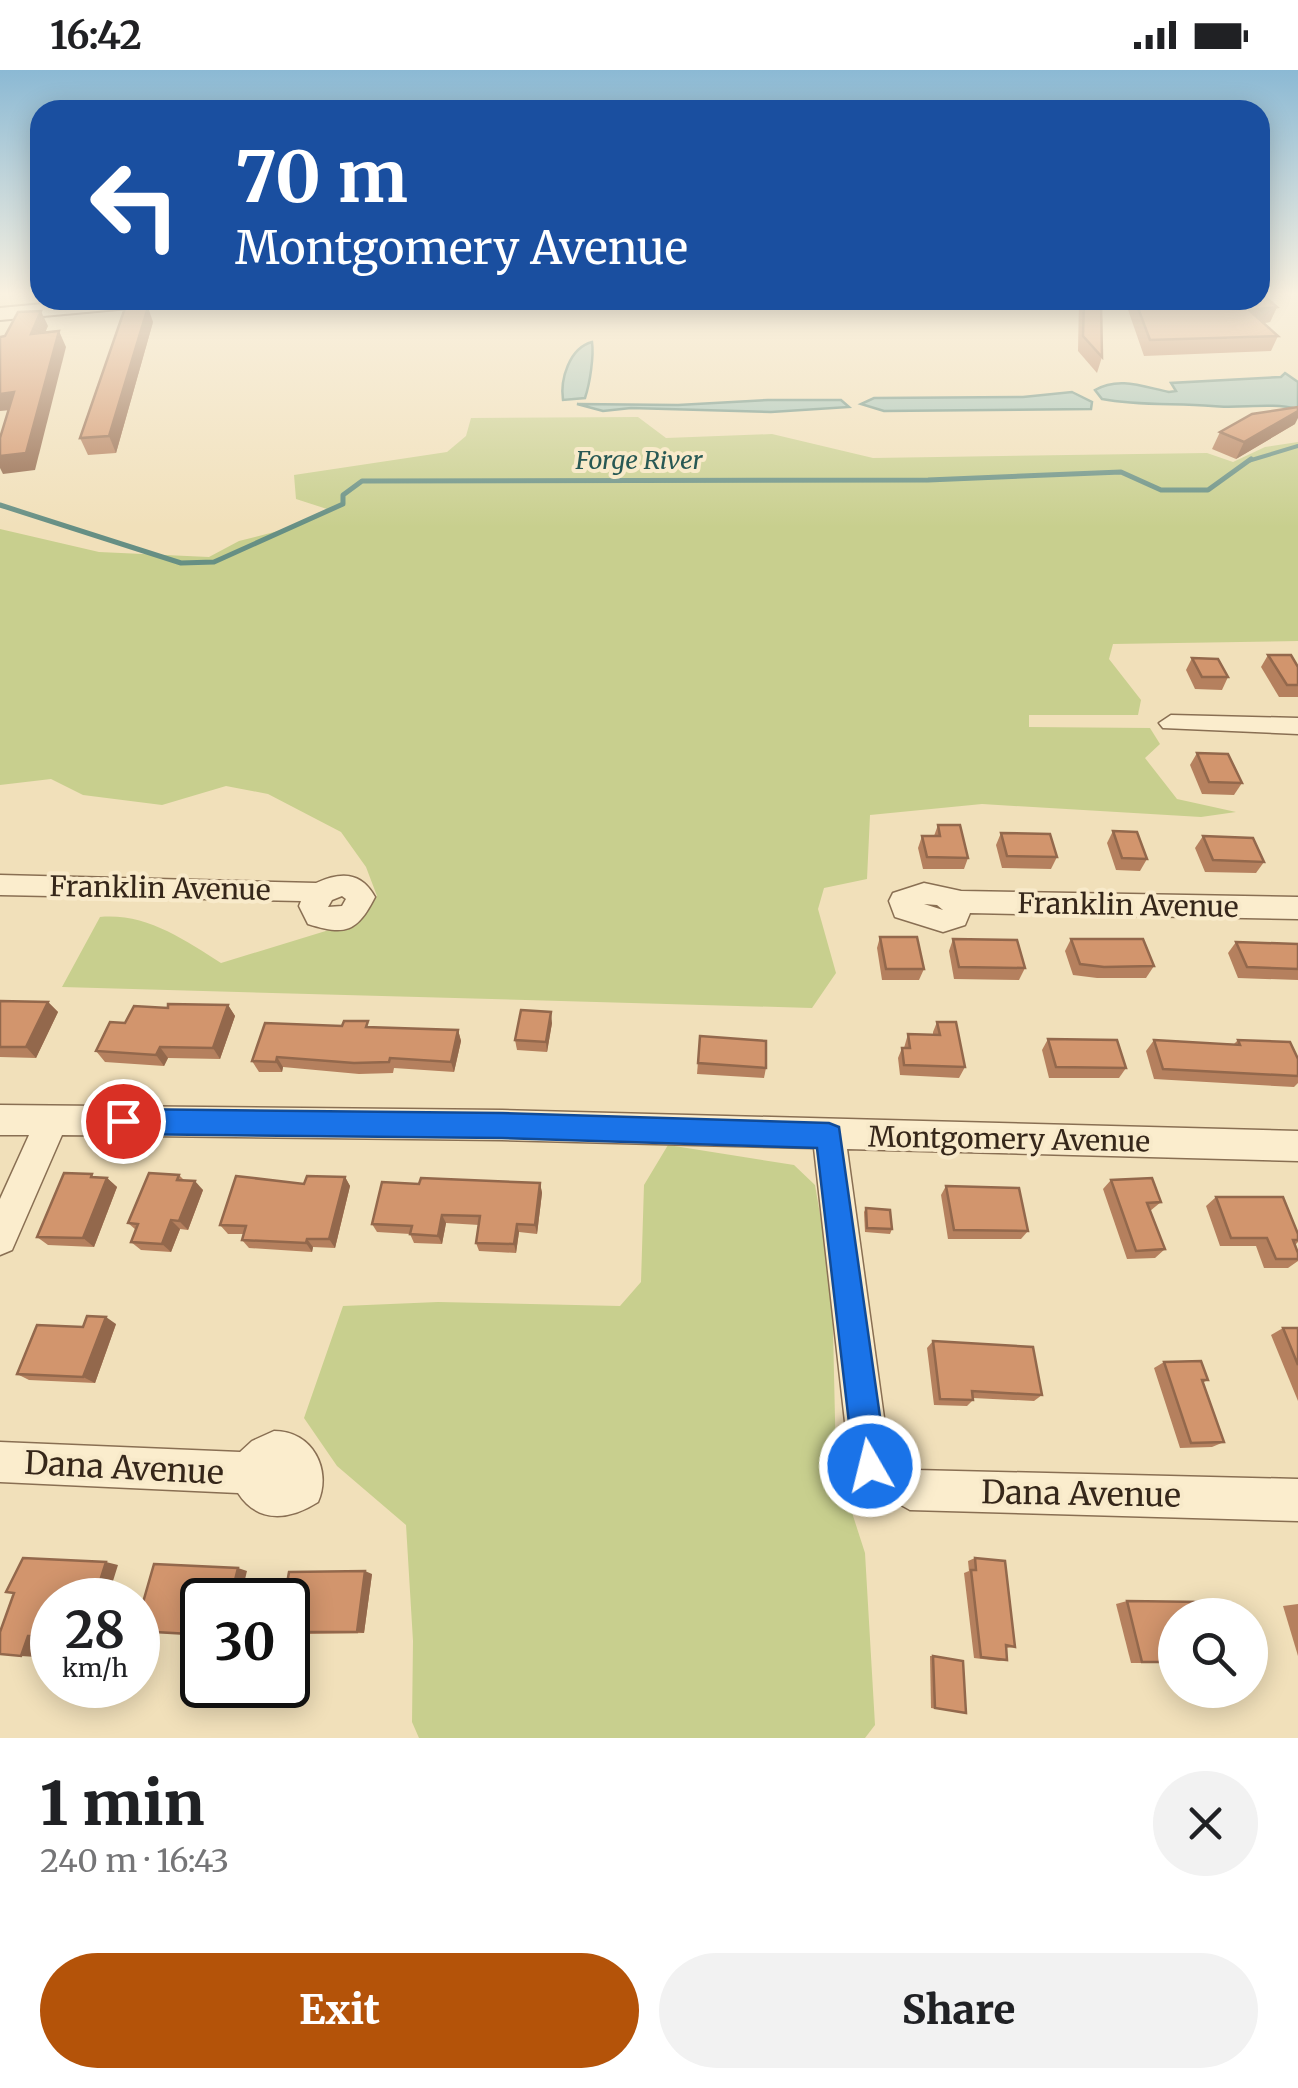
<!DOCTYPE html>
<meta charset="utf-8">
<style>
:root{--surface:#fff;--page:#f2f2f2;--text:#202124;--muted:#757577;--accent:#b45309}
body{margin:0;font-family:Merriweather,serif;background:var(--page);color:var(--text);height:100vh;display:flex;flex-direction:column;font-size:38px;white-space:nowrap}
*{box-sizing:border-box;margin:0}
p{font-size:32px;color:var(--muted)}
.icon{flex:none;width:55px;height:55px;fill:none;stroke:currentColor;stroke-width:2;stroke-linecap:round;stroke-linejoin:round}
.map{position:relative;height:1668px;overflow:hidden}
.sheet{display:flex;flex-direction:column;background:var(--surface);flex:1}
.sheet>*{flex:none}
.hud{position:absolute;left:30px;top:30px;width:1240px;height:210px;border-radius:30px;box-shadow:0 5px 25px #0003;background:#1a4fa0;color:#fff;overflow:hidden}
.fabs{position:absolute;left:1158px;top:1528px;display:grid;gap:20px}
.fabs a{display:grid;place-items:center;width:110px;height:110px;border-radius:50%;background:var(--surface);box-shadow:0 5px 25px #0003;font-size:50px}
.speed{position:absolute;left:30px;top:1508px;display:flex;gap:20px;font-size:50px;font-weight:700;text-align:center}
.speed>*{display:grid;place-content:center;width:130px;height:130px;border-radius:50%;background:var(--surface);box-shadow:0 5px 25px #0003;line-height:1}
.speed small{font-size:25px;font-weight:400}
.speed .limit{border:5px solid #111;border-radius:15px;background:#fff;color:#111}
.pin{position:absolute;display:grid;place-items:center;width:85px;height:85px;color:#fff;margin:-42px;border:5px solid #fff;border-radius:50%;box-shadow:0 2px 10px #0007}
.me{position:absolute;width:110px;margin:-55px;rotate:352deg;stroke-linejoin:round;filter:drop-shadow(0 0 8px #0008)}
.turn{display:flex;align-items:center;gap:35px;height:210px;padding:0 40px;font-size:45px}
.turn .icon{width:130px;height:130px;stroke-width:2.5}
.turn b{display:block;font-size:70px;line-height:85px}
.round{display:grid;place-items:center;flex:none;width:105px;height:105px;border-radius:52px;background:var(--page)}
.head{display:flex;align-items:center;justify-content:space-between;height:170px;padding:0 40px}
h1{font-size:60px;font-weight:800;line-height:75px}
.action{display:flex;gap:20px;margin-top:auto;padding:20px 40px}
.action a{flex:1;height:115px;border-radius:60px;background:var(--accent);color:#fff;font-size:40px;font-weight:800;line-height:115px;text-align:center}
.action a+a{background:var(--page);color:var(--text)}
.status{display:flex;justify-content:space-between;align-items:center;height:70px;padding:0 50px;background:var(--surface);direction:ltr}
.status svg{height:28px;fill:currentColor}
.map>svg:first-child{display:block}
</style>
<div class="status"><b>16:42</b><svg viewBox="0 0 49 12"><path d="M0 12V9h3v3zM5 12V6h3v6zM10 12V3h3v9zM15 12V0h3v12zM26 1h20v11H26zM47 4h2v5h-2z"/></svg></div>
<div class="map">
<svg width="1298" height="1668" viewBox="0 0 1298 1668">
<rect width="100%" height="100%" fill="#f1e0ba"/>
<g fill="#c8cf8e">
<path d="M638 347 666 368 772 364 873 388 1207 383 1233 392 1265 377 1298 372V571L1113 574 1109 589 1141 630 1138 645H1029V657L1150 658 1160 674 1145 688 1177 729 1236 742 1201 747 982 734 870 745 867 809 824 818 818 839 836 903 812 938 62 917 100 847C146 843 183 869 221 893L342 856 377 826 366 797 341 762 268 724 226 716 162 735 83 725 51 709 0 715V459L99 482 209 487 239 471 282 460 327 439 296 429 294 405 447 382 466 366 471 348Z"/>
<path d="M668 1075 794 1095 815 1115 832 1215 836 1393 865 1483 875 1655 865 1668H419L412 1652 413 1571 406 1455 337 1396 304 1348 343 1236 438 1232 620 1236 641 1212 644 1115Z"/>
</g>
<g fill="#9fc1b6" stroke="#668f84" stroke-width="2.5">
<path d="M592 272C594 286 590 313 585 328L563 330C560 310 569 278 592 272Z"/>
<path d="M1285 303 1298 312V339C1269 332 1240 339 1212 336 1175 333 1138 336 1102 329L1095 320C1119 306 1144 317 1169 322L1176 321 1171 313 1281 307Z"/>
<path d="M1072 322 1092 332 1091 339 884 341 861 334 874 328 1023 327Z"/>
<path d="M768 330H841L849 337 771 342 631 338 603 341 577 334 678 335Z"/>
</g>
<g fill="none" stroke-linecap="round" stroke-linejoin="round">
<path stroke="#668f84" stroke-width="4" d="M1248 391 1298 376"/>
<path stroke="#668f84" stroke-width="5" d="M0 435 181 493 214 492 343 434V425L362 411 928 410 1121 402 1161 420H1208L1251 389"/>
<g stroke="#896f53" stroke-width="3">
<g id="street">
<path d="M1171 645 1298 648V664L1163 658 1159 653Z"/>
<path d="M0 805 316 813C340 802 361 801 375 827 357 862 346 866 308 854L299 836 301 831 0 825ZM342 826 346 829 342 836 328 837 332 830Z"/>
<path d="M924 813 961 821 1298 827V849L970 843 965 855 943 862 895 847 889 831 893 823ZM924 834 937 835 943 840Z"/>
<path d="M0 1035 502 1040 1298 1061V1091L847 1079 889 1384 915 1400 1298 1409V1451L910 1440 856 1410 850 1396 814 1078 502 1070 62 1065 12 1180 0 1185V1129L29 1065H0Z"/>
<path d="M274 1361C313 1361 332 1400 318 1432 290 1450 258 1454 238 1423L0 1412V1372L240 1382 252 1371Z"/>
</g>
</g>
<g stroke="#6a5037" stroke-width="4">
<path id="secondary" d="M86 230H161L151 236 0 250V238Z"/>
</g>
<use href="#street" fill="#fbedcd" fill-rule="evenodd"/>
<use href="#secondary" fill="#fbedcd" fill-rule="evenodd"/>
</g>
<g fill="#b5805e">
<path d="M1079 230H1101L1102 287 1097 303 1078 281Z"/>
<path d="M1128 230H1260L1277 237 1270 252 1264 253 1278 266 1271 281 1144 286 1126 234Z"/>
<path d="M153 252 116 383 88 385 80 368Z"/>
<path d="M1295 354 1236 389 1212 379 1220 362Z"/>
<path d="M1268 585 1298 597V627H1279L1261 597Z"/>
<path d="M1192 588 1228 607 1222 620 1195 619 1186 600Z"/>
<path d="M1197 683 1242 713 1234 725 1202 724 1190 695Z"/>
<path d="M938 755 968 788 964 799H923L918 778 922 766H934Z"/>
<path d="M1113 761 1147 789 1140 801 1116 800 1107 773Z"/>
<path d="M1001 763 1057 787 1051 799 1002 798 996 775Z"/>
<path d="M1203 766 1264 792 1256 803 1205 802 1195 778Z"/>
<path d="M880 867 924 899 919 910H882L877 878Z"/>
<path d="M953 869 1025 898 1019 910 954 909 949 881Z"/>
<path d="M1071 869 1154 896 1146 908H1097L1073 905 1065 881Z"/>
<path d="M1236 872 1298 874V910L1238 908 1228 883Z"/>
<path d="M0 931 48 932 58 942 36 988 0 987Z"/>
<path d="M228 935 235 946 220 989 168 988 164 996 105 992 96 981 125 953 168 938Z"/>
<path d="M937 952 965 997 959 1008 900 1005 898 988 902 978H904L908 964 933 965V962Z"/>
<path d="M552 953 547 982 517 980 515 970Z"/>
<path d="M370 957 458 960 461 971 454 1002 394 998 393 1003 359 1004 283 997 282 1002H259L252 991Z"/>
<path d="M700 966 766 998 764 1008 697 1004Z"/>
<path d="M1048 969 1126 998 1119 1008H1049L1042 980Z"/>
<path d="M1154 970 1234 974 1238 970 1298 989V1013L1294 1017 1154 1009 1146 981Z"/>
<path d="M179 1105 184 1110 203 1120 188 1160 180 1159 171 1182 141 1180 131 1172 136 1160 128 1153Z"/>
<path d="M96 1107 107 1108 117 1117 94 1177 48 1175 37 1167Z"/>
<path d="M345 1107 350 1116 335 1178 313 1177 312 1182 249 1178 242 1170 243 1164H228L220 1155 304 1114Z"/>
<path d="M1111 1110 1161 1132 1150 1141 1165 1179 1155 1188 1127 1189 1103 1119Z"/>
<path d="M540 1113 542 1123 537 1164 519 1162 516 1183 479 1181 476 1173 479 1155 446 1153 442 1174 414 1173 410 1164 377 1162 372 1154 419 1114Z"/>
<path d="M946 1116 1028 1161 1021 1169H948L941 1125Z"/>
<path d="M1216 1127 1298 1164V1172L1295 1175 1298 1183V1191L1288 1198H1264L1256 1176H1220L1206 1136Z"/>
<path d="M866 1138 892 1159 890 1164 865 1162 864 1142Z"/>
<path d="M116 1254 95 1313 29 1310 17 1304 83 1257Z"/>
<path d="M1283 1258H1298V1331L1271 1265Z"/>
<path d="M933 1271 1042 1325 1034 1331 973 1328V1330L967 1336 934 1335 927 1278Z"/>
<path d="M1164 1292 1208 1310 1202 1313 1224 1372 1212 1377 1180 1378 1154 1298Z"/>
<path d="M975 1488 1015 1577 1006 1578 1007 1590 999 1591 974 1588 964 1503 969 1501 968 1491Z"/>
<path d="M372 1504 364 1563 306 1564 303 1582H288V1530Z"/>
<path d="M1127 1531 1175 1545V1593H1131L1116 1534Z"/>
<path d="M1298 1534V1586L1283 1536Z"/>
<path d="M930 1586H933L966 1643 931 1638Z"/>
</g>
<g fill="#93684c">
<path d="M148 237 153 252 116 383 109 366Z"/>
<path d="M1277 237 1270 252 1242 256 1249 240Z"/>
<path d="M41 241 48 256 38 280 31 264Z"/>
<path d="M59 261 66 277 35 400 3 404 0 398V386Z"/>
<path d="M14 322 22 339 0 341V324Z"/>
<path d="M1298 341V348L1295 354 1236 389 1244 372Z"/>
<path d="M48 932 58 942 36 988 26 977Z"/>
<path d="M228 935 235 946 220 989 213 978Z"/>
<path d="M551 942 552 953 547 982 546 972Z"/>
<path d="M458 960 461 971 454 1002 451 992Z"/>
<path d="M160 977 168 988 164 996 156 985Z"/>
<path d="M277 987 283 997 282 1002 276 992Z"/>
<path d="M345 1107 350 1116 335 1178 329 1169Z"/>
<path d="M107 1108 117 1117 94 1177 83 1168Z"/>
<path d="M195 1111 203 1120 188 1160 179 1151Z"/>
<path d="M540 1113 542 1123 537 1164 535 1155Z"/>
<path d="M442 1145 446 1153 442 1174 438 1166Z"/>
<path d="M171 1150 180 1159 171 1182 162 1174Z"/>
<path d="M517 1154 519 1162 516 1183 514 1174Z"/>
<path d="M307 1169 313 1177 312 1182 306 1173Z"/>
<path d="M106 1247 116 1254 95 1313 83 1307Z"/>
<path d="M106 1492 118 1495 107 1530H94Z"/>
<path d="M238 1498 247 1501 240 1530H230Z"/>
<path d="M365 1501 372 1504 364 1563 357 1562Z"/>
<path d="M43 1559 52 1560V1567L40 1566Z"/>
<path d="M298 1562 306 1564 303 1582 295 1581Z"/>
<path d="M28 1566 43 1567 36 1587 21 1586Z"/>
</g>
<g fill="#d2956d" stroke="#93684c" stroke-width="2.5">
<path d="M1260 224H1262L1277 237 1249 240 1278 266 1150 270 1135 230H1260Z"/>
<path d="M1084 230H1101L1102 287 1083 266Z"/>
<path d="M148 237 109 366 80 368 125 238Z"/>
<path d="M41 241 31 264 59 261 26 383 0 386V368L14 322 0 324V267L5 266 18 242Z"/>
<path d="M1298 337V341L1244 372 1220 362 1252 344Z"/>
<path d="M1268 585H1291L1298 597V615H1287Z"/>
<path d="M1192 588 1218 589 1228 607H1202Z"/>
<path d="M1197 683 1228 684 1242 713 1209 712Z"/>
<path d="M938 755H960L968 788 927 787 922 766H940Z"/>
<path d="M1113 761 1137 762 1147 789 1122 788Z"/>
<path d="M1001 763 1050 764 1057 787 1007 786Z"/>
<path d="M1203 766 1253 768 1264 792 1213 790Z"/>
<path d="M880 867H917L924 899H886Z"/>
<path d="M953 869 1017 870 1025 898 959 897Z"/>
<path d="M1071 869H1143L1154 896 1104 897 1080 894Z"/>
<path d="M1236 872 1298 874V899L1247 897Z"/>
<path d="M0 931 48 932 26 977H0Z"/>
<path d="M168 934 228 935 213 978 160 977 156 985 96 981 110 952 125 953 134 936 168 938Z"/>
<path d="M521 940 551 942 546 972 515 970Z"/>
<path d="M344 951H368L366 957 458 960 451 992 390 988 389 992 354 993 277 987 276 992 252 991 265 953 342 956Z"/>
<path d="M937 952H956L965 997 904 995 902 978H910L908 964 940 965Z"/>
<path d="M700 966 766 971V998L698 993Z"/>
<path d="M1048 969 1117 970 1126 998 1056 997Z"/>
<path d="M1154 970 1240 975 1238 970 1290 972 1298 989V1006L1163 999Z"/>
<path d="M64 1103 92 1104 91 1107 107 1108 83 1168 37 1167Z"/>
<path d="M149 1103 179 1105 177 1110 195 1111 179 1151 171 1150 162 1174 131 1172 138 1154 128 1153Z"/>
<path d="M236 1106 304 1114 307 1106 345 1107 329 1169H307L306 1173 242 1170 246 1156 220 1155Z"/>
<path d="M421 1108 540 1113 535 1155 517 1154 514 1174 476 1173 480 1146 442 1145 438 1166 410 1164 412 1156 372 1154 382 1112 419 1114Z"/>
<path d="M1152 1108 1161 1132 1147 1133 1165 1179 1136 1181 1111 1110Z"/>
<path d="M946 1116 1019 1118 1028 1161 954 1160Z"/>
<path d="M1216 1127H1283L1298 1164V1170H1293L1298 1183V1189H1276L1267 1168H1231Z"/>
<path d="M866 1138 890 1140 892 1159 867 1158Z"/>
<path d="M87 1246 106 1247 83 1307 17 1304 37 1255 83 1257Z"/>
<path d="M1283 1258H1298V1295Z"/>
<path d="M933 1271 1033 1277 1042 1325 972 1321 973 1330 940 1329Z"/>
<path d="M1201 1291 1208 1310H1202L1224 1372 1191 1373 1164 1292Z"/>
<path d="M23 1488 106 1492 94 1530H52V1559H43L40 1566H28L21 1586 0 1584V1562L14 1523 6 1522Z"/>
<path d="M975 1488 1005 1491 1015 1577 1006 1575 1007 1590 981 1587 971 1500H976Z"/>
<path d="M154 1494 238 1498 230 1530H202V1591L182 1589 189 1564 138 1561V1550Z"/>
<path d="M365 1501 357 1562H298L295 1581H288V1530H284L289 1502Z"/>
<path d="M1127 1531 1204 1532 1207 1545H1175V1592H1142Z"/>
<path d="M933 1586 963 1591 966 1643 935 1638Z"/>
</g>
<linearGradient id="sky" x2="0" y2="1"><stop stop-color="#8bb9d4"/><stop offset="0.49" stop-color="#f9f1e0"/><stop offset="1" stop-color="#f9f1e0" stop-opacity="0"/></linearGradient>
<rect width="1298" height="457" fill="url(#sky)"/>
<path fill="#1a73e8" stroke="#114b97" stroke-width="2.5" d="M123 1039 502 1043 829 1053 839 1057 887 1396 882 1408 870 1412 858 1408 854 1396 817 1078 502 1068 123 1064 114 1060 110 1051 114 1043Z"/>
<g text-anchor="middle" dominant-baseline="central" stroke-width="8" stroke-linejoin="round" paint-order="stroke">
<g font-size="25" font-style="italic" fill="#275854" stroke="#f8eaca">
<text x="639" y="390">Forge River</text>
</g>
<g font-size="28" fill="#36271a" stroke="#f8eaca">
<text transform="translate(160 818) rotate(1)">Franklin Avenue</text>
<text transform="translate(1128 835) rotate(1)">Franklin Avenue</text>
<text transform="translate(1009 1069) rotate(1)">Montgomery Avenue</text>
</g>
<g font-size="32" fill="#36271a" stroke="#f8eaca">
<text transform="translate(124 1398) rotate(3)">Dana Avenue</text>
<text transform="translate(1081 1424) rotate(1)">Dana Avenue</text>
</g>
</g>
</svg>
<div class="fabs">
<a><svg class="icon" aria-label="search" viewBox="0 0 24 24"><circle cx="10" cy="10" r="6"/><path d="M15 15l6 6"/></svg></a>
</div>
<div class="speed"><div>28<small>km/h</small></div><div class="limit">30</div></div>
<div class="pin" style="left:123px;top:1051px;background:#d93025"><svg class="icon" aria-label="arrive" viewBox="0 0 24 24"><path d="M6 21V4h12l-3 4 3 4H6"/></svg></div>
<svg class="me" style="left:870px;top:1396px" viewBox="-20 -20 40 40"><circle r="17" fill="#1a73e8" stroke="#fff" stroke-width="3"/><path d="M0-11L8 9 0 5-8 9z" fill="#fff"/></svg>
<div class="hud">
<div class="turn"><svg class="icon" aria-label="left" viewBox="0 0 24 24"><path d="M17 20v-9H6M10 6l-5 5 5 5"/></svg><div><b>70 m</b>Montgomery Avenue</div></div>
</div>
</div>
<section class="sheet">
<div class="head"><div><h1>1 min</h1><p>240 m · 16:43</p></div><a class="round"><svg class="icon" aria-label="close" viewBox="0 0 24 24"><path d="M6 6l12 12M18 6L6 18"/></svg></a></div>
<div class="action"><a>Exit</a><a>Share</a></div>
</section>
